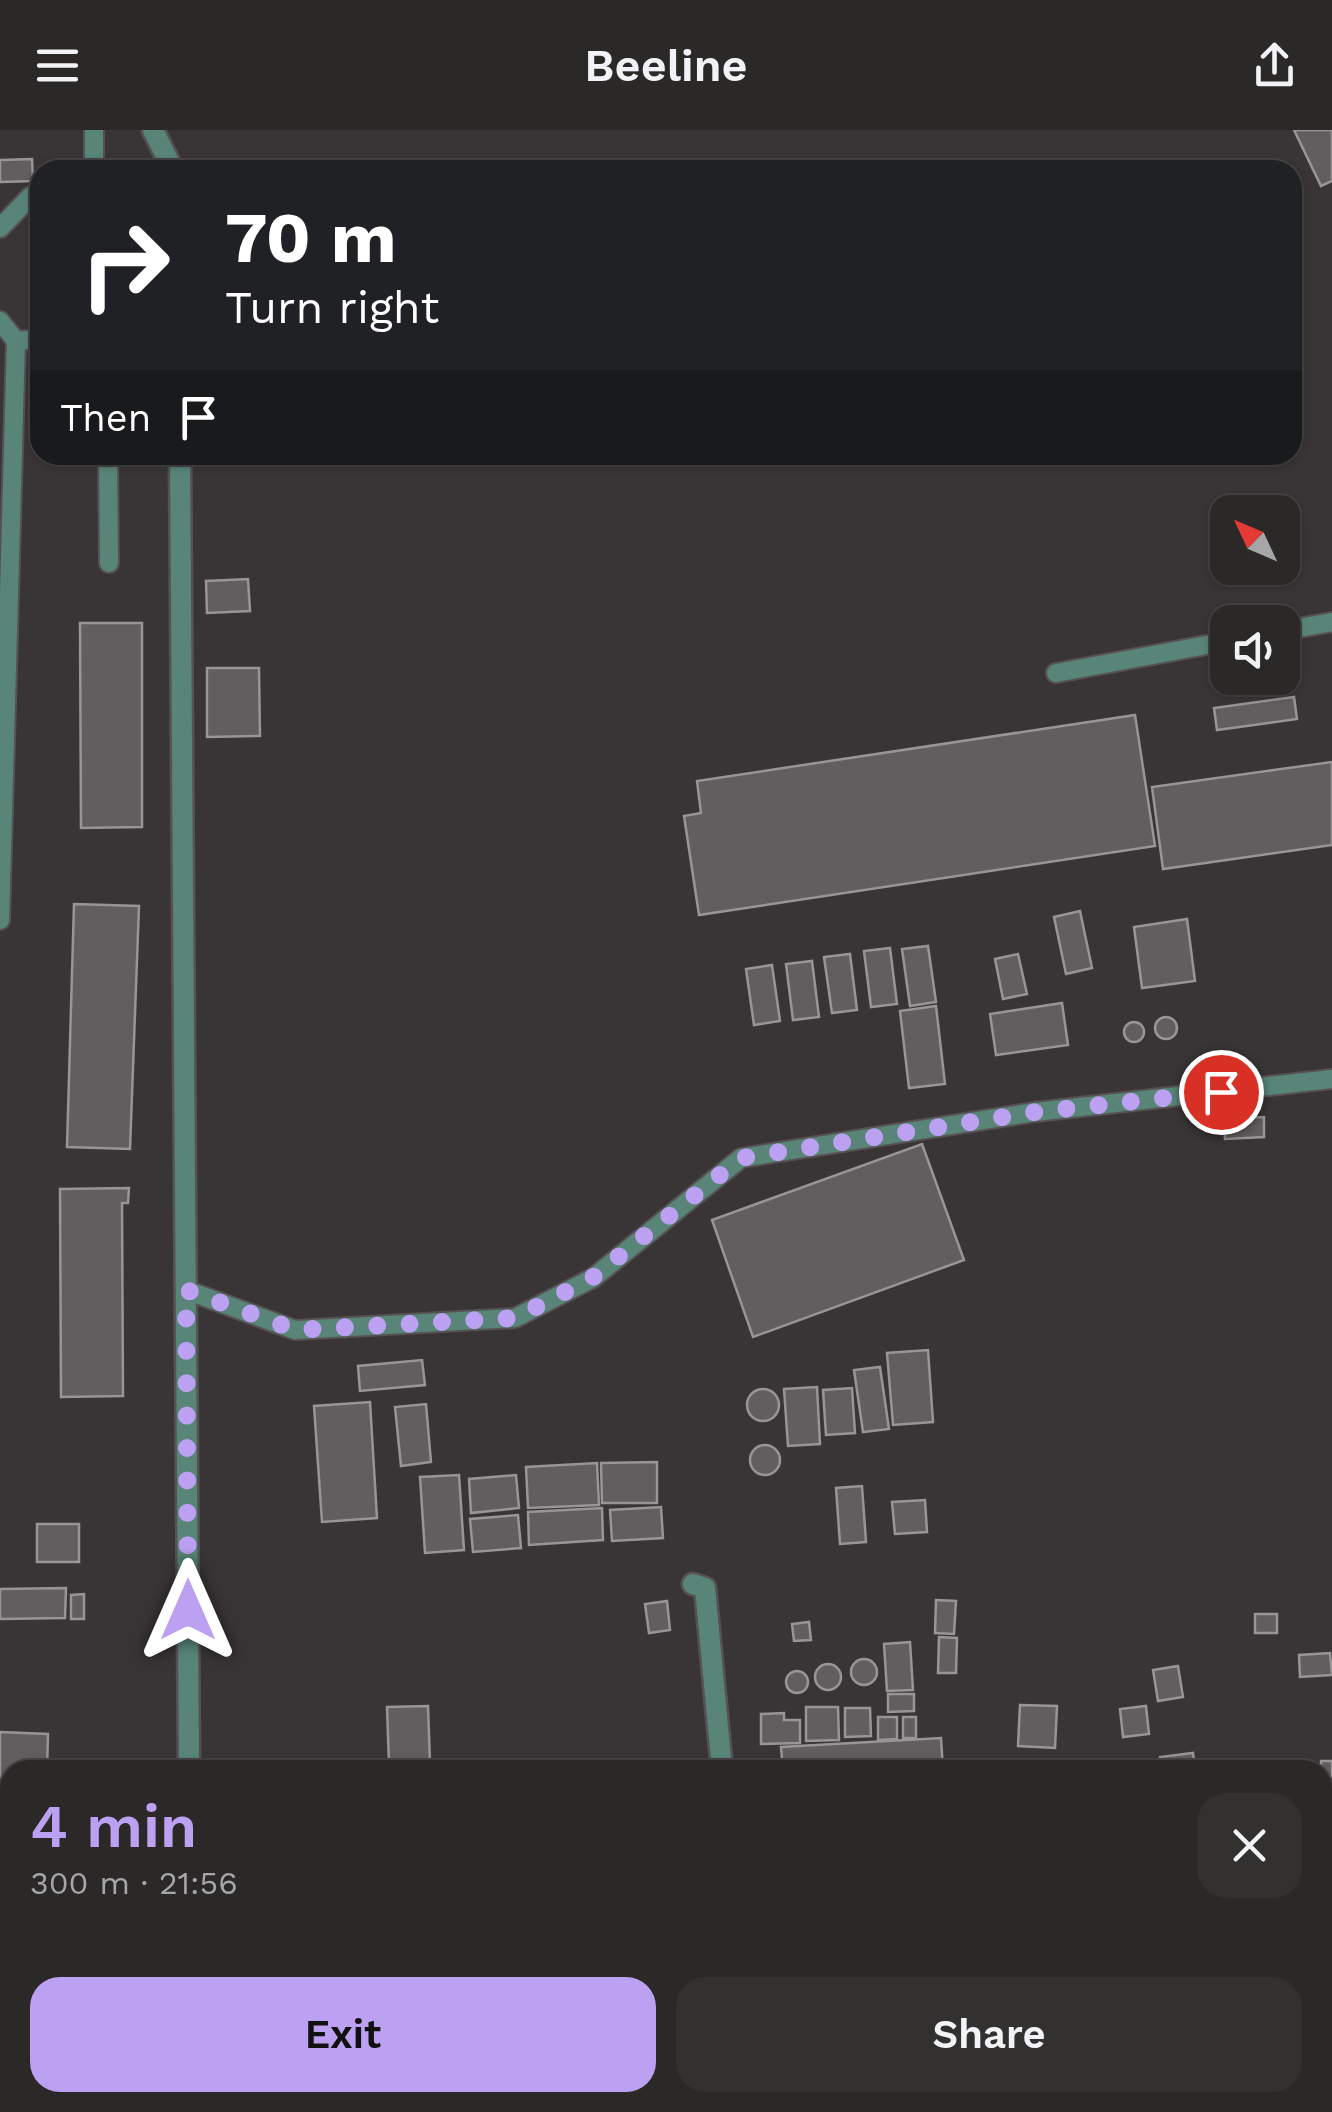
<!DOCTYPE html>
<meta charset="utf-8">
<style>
:root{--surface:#2b2828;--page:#333030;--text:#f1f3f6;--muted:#a6a6a8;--line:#474445;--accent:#bca0f2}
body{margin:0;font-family:"Work Sans",sans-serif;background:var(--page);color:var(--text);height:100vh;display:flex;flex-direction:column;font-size:38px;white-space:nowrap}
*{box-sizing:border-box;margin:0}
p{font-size:32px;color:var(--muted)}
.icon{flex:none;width:55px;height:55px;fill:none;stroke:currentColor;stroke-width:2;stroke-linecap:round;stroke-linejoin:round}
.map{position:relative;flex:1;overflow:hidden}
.side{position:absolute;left:0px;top:1630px;width:1332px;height:352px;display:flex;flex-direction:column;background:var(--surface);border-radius:30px 30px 0 0;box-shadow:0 2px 8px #0004,0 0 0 2px var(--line)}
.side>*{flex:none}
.guide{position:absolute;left:30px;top:30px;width:1272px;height:305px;border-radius:30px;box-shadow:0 2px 8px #0004,0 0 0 2px var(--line);background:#202124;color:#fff;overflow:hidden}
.needle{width:65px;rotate:314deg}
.buttons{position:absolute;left:1210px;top:365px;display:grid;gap:20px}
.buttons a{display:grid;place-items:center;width:90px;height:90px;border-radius:20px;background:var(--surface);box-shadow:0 2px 8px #0004,0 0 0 2px var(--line);font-size:50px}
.pin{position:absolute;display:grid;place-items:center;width:85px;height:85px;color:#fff;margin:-42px;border:5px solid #fff;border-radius:50%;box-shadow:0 2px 10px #0007}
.me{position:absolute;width:110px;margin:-55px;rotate:0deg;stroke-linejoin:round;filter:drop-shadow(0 0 8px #0008)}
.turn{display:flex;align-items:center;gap:35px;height:210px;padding:0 30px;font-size:45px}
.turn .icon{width:130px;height:130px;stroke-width:2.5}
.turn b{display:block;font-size:70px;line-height:85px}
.then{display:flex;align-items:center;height:95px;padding:0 30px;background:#0003;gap:20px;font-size:38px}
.round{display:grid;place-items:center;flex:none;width:105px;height:105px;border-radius:30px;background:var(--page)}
.headline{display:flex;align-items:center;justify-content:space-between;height:170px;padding:0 30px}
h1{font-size:60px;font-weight:600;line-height:75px;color:var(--accent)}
.cta{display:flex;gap:20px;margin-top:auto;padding:20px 30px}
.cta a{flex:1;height:115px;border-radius:30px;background:var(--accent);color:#111;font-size:40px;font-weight:600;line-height:115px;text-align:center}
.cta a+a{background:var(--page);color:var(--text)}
header{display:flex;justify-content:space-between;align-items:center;height:130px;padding:0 30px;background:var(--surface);font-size:45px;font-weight:600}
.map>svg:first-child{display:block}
</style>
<header><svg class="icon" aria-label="menu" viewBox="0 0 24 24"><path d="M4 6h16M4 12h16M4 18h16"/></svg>Beeline<svg class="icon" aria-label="share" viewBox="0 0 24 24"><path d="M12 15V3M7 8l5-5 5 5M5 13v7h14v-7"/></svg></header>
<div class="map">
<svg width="1332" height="1982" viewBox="0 0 1332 1982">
<rect width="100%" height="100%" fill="#393536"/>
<g fill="#625e5f" stroke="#999496" stroke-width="2.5">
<path d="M1294 0H1332V51L1321 56Z"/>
<path d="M32 29 33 51 0 52V30Z"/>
<path d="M248 449 250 481 207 483 206 451Z"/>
<path d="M80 493H142V697L81 698Z"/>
<path d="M207 538H259L260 606 207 607Z"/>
<path d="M1294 567 1297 589 1217 600 1214 578Z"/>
<path d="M1135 585 1155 716 699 785 684 686 701 683 697 651Z"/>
<path d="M1332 632V715L1163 739 1152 657Z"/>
<path d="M74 774 139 776 130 1019 67 1017Z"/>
<path d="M1080 781 1092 838 1066 844 1054 787Z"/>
<path d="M1187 789 1195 851 1142 858 1134 797Z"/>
<path d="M928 816 936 872 910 876 902 819Z"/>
<path d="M890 818 897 874 871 877 864 821Z"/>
<path d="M850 824 857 880 832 883 824 827Z"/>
<path d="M1018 824 1027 864 1003 869 995 829Z"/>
<path d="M812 831 819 887 793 890 786 834Z"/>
<path d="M772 835 780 891 754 895 746 839Z"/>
<path d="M1062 873 1068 915 996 925 990 884Z"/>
<path d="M936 876 945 954 909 958 900 881Z"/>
<circle cx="1166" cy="898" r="11"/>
<circle cx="1134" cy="902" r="10"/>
<path d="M1264 987V1007L1225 1009 1224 989Z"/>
<path d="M922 1014 964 1130 753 1207 712 1090Z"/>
<path d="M129 1058 128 1073H122L123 1266 61 1267 60 1059Z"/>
<path d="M928 1220 933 1292 893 1295 887 1223Z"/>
<path d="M422 1230 425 1255 360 1261 358 1236Z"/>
<path d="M880 1237 889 1299 863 1302 854 1240Z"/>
<path d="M817 1257 820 1314 788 1316 784 1259Z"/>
<path d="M852 1258 855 1303 826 1305 823 1260Z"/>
<circle cx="763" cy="1275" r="16"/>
<path d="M370 1272 377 1388 322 1392 314 1276Z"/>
<path d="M426 1274 431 1332 401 1336 395 1277Z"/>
<circle cx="765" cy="1330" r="15"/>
<path d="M657 1332V1373H602L601 1333Z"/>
<path d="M597 1333 599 1375 528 1378 526 1337Z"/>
<path d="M459 1345 464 1420 425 1423 420 1347Z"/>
<path d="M516 1345 519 1378 471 1383 469 1349Z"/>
<path d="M862 1356 866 1412 840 1414 836 1358Z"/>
<path d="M925 1370 927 1402 895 1404 892 1372Z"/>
<path d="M661 1377 663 1408 612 1411 610 1380Z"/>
<path d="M602 1378 603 1410 529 1415 528 1382Z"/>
<path d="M518 1385 521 1418 473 1422 470 1389Z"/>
<rect x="37" y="1394" width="42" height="38"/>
<path d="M66 1458 65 1488 0 1489V1459Z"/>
<path d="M84 1464V1489H71V1465Z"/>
<path d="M936 1470 956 1471 954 1504 935 1503Z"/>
<path d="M667 1471 670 1500 649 1503 645 1474Z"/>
<rect x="1255" y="1484" width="22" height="19"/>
<path d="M809 1492 811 1510 794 1511 792 1494Z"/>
<path d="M939 1507 957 1508 956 1543H938Z"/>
<path d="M910 1512 913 1560 887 1561 884 1514Z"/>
<path d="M1330 1523 1332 1545 1300 1547 1299 1525Z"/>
<circle cx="864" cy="1542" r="13"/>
<circle cx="828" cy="1547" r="13"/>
<path d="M1178 1536 1183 1567 1158 1571 1153 1540Z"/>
<circle cx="797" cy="1552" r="11"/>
<path d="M888 1564H914V1581L888 1582Z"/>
<path d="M1020 1575 1057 1576 1055 1618 1018 1616Z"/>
<path d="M428 1576 430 1633 389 1634 387 1577Z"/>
<path d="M1146 1576 1149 1604 1123 1607 1120 1579Z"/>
<path d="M806 1577H838L839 1610 806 1611Z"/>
<path d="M845 1578H870L871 1606 845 1607Z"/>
<path d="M784 1583V1590H800V1613L761 1614V1584Z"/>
<path d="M878 1587H897V1609L878 1610Z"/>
<rect x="903" y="1587" width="13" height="21"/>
<path d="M0 1602 48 1604 47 1640H10V1734L0 1733Z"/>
<path d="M941 1608 943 1640H783L781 1617Z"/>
<path d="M1193 1623 1195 1640H1161L1160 1627Z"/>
<path d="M1321 1631H1332V1663H1322Z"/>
<path d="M1322 1876 1332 1877 1325 1927H1322Z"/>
<path d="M433 1972H462L461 1982H432Z"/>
<path d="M1276 1972H1316V1982H1277Z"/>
</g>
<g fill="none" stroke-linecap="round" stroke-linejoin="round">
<g stroke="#565253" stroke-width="22">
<g id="service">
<path d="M94 40V0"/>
<path d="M0 98 31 66 40 64"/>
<path d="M0 191 16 211 0 790"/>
<path d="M16 211 40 209"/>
<path d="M108 325 109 433"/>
<path d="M1282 501 1332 492"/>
<path d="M1056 543 1228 511"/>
<path d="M186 1160 295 1200 515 1188 593 1148 741 1028 1035 982 1332 949"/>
<path d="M193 1972 195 1982"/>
</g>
</g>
<g stroke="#565253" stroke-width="25">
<g id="minor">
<path d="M153 0 173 40"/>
<path d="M180 325 189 1640"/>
<path d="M693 1454 705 1458 722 1640"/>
<path d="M0 1959H10"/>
</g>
</g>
<use href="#service" stroke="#598579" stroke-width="18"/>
<use href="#minor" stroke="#598579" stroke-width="20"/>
</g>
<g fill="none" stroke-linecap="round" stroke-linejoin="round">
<path stroke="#bca0f2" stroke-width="18" stroke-dasharray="0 32.4" d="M188 1480 186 1160 296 1200 515 1188 592 1148 741 1028 1035 982 1221 962"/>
</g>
</svg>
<div class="buttons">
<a><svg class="needle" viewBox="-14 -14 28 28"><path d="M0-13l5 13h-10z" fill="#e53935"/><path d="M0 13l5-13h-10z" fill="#a6a6a8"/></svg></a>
<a><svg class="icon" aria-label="sound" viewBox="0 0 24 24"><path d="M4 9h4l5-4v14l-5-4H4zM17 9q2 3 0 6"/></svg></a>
</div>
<div class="pin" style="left:1221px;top:962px;background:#d93025"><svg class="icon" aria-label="arrive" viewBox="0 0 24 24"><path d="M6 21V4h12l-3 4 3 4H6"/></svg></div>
<svg class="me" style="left:188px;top:1480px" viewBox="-20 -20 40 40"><path d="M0-17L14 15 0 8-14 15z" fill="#bca0f2" stroke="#fff" stroke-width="4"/></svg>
<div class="guide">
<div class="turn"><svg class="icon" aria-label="right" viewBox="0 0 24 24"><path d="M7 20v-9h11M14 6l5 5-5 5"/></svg><div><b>70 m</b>Turn right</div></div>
<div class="then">Then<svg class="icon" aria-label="arrive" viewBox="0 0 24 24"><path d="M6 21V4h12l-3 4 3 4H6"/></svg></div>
</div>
<section class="side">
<div class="headline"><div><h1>4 min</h1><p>300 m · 21:56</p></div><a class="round"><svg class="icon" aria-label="close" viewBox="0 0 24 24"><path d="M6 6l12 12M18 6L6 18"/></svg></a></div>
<div class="cta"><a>Exit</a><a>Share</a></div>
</section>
</div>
